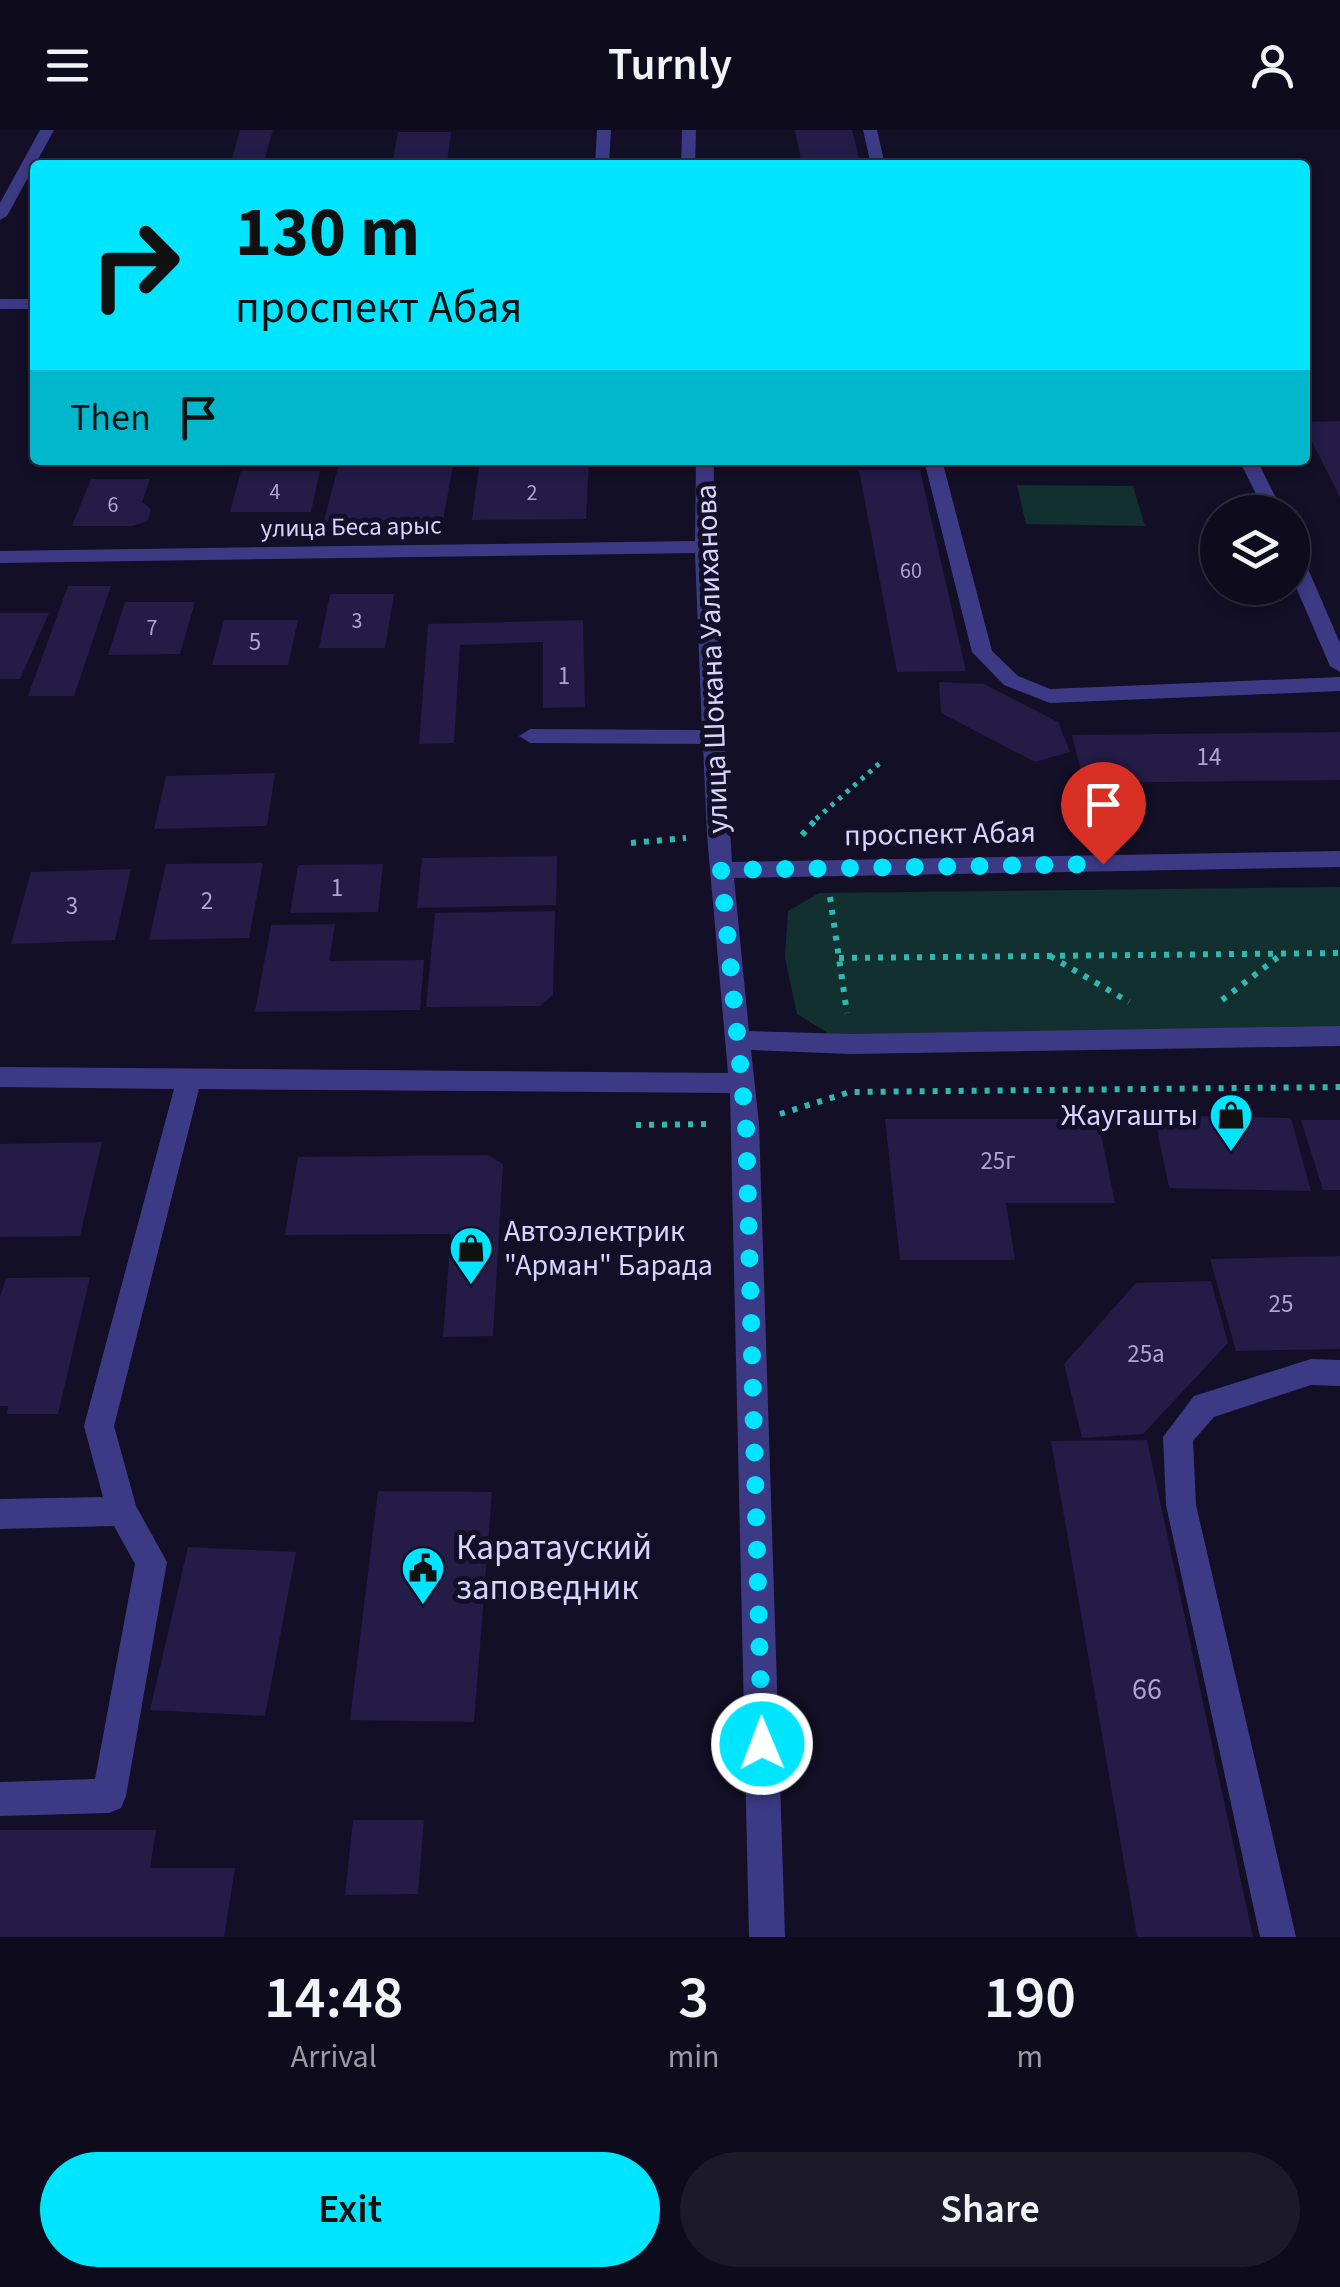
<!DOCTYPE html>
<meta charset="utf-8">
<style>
:root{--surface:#0e0b1c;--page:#1c1929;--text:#f1f3f6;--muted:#9b9ba3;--line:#2e2b3b;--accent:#00e5ff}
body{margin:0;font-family:"Source Sans 3",sans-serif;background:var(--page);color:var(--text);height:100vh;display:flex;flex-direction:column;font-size:38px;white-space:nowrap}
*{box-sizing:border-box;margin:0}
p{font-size:32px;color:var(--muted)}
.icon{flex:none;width:55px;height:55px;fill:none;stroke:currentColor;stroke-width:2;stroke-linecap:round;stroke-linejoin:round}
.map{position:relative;height:1807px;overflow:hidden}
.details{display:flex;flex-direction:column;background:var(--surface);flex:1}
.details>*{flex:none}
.top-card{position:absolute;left:30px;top:30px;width:1280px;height:305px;border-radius:10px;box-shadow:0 5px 15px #0003,0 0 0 2px var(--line);background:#00e5ff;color:#111;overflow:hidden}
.fabs{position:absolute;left:1200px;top:365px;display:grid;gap:20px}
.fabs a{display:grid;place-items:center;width:110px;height:110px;border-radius:50%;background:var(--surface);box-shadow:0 5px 15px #0003,0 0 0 2px var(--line);font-size:50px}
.pin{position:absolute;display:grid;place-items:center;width:85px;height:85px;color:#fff;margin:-102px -42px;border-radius:50% 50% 50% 0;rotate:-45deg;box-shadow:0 0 10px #0007}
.pin .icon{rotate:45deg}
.me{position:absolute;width:110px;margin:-55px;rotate:359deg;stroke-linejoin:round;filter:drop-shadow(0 0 8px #0008)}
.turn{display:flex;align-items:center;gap:35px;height:210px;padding:0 40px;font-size:45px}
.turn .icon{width:130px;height:130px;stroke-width:2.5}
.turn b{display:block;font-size:70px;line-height:85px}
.then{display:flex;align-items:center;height:95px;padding:0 40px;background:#0003;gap:20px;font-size:38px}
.eta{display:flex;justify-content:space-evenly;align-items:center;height:170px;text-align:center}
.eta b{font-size:60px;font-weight:600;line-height:70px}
.primary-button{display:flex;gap:20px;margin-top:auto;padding:20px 40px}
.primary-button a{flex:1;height:115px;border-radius:60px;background:var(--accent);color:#111;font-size:40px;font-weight:600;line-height:115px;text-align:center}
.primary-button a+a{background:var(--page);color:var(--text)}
header{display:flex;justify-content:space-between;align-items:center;height:130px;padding:0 40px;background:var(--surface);font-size:45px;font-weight:600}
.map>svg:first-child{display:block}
</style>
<header><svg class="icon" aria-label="menu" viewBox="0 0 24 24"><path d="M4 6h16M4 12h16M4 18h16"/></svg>Turnly<svg class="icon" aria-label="person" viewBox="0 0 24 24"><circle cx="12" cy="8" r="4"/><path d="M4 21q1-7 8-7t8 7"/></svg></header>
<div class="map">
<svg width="1340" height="1807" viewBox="0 0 1340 1807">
<rect width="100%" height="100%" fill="#130f26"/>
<g fill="#12302f">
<path d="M1017 355 1133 356 1145 396 1026 394Z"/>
<path d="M1340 757V902L839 910 797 884 785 828 788 781 819 763Z"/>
</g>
<g fill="#241b47">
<path d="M240 0H273L263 35H230Z"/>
<path d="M795 0H852L861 35H802Z"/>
<path d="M398 2H451L447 33 392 34Z"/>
<path d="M1340 291V367L1305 298V292Z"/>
<path d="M340 330H454L442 396 323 394Z"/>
<path d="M540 330H589L586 389 472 390 479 336H540Z"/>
<path d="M859 340H920L966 541 897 542Z"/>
<path d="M241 341H320L311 382H230Z"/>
<path d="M91 349H150L142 372 151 379 148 391 133 396H72Z"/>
<path d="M68 456H111L74 566H28Z"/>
<path d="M330 464H394L385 518H319Z"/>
<path d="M125 472H195L180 524 108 525Z"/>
<path d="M0 483H49L20 549H0Z"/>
<path d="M224 490H298L288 535H212Z"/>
<path d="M583 490 585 577 543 578V512L460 515 454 613 419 614 428 494Z"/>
<path d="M939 552 984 554 1058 592 1070 622 1035 632 941 583Z"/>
<path d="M1340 602V650L1084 653 1072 605Z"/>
<path d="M275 643 267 696 154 699 166 646Z"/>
<path d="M557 726 556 775 417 778 422 728Z"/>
<path d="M263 733 249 808 149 810 166 734Z"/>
<path d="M383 734 378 782 290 783 298 735Z"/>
<path d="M131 739 115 810 11 814 31 742Z"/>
<path d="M555 781 553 865 540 876 426 877 435 783Z"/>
<path d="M335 794 329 831 424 830 420 880 255 882 271 795Z"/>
<path d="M1154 985 1291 988 1311 1061 1169 1058Z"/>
<path d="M885 989H1098L1115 1073H1006L1015 1130H900Z"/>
<path d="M1301 990H1340V1060H1323Z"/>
<path d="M102 1012 80 1106 0 1107V1014Z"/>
<path d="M488 1025 503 1034 493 1206 443 1207 451 1104 285 1105 298 1027Z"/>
<path d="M1340 1126V1219L1236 1221 1210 1129Z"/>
<path d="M90 1147 58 1284H7L8 1276H0V1167L6 1148Z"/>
<path d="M1211 1151 1228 1213 1143 1304 1082 1308 1064 1234 1136 1153Z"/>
<path d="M1147 1310 1253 1807H1137L1051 1311Z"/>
<path d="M378 1361 492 1362 474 1592 350 1590Z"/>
<path d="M188 1417 296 1422 265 1586 150 1580Z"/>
<path d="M353 1690H424L418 1764 345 1765Z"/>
<path d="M0 1700H156L150 1738H235L224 1807H0Z"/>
</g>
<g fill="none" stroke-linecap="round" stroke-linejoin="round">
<path stroke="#2fb8b0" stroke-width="5" stroke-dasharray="4 6" stroke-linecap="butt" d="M816 689 881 632"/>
<g stroke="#2fb8b0" stroke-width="6" stroke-dasharray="5 8" stroke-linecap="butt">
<path d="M802 705 819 686"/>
<path d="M631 713 686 708"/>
<path d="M830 767 847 883"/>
<path d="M1050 826 1129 872"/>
<path d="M839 828 1340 823"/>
<path d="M1222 870 1282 824"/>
<path d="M780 984 850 962 1340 957"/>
<path d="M636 995 709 994"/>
</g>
<g fill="#3d3a85" fill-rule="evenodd">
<path d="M40 0H54L7 86 0 90V73Z"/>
<path d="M597 0H611L609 35H595Z"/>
<path d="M682 0H696L695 35H681Z"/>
<path d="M863 0H877L885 35H871Z"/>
<rect x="0" y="169" width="35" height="10"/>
<path d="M696 330H714L713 417 732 732 1340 721V737L734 748 749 901 851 904 1340 896V916L851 924 751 920 759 994 785 1807H749L730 963 199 959 114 1296 136 1376 167 1432 126 1666 121 1678 109 1683 0 1686V1652L95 1649 135 1434 114 1396 0 1399V1369L103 1367 84 1296 174 959 0 957V937L728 943 707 705 703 614 530 613 519 606 530 599 702 600 695 423 0 433V421L695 411Z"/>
<path d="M924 330H942L992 521 1018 546 1050 559 1340 547V561L1050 573 1004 555 972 522Z"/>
<path d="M1239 330H1257L1283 382H1265Z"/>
<path d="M1292 419 1302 425 1340 513V542L1330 536 1292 448Z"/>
<path d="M1311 1229 1340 1230V1256L1311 1255 1214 1287 1193 1311 1196 1375 1296 1807H1260L1166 1375 1163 1307 1194 1266Z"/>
</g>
</g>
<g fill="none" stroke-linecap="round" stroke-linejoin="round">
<path stroke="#00e5ff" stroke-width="18" stroke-dasharray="0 32.4" d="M762 1614 746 994 721 740 1103 734"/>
</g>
<defs>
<g id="shop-pin" transform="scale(2.25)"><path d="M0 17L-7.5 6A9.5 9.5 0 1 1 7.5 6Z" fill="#00e5ff" stroke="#130f26"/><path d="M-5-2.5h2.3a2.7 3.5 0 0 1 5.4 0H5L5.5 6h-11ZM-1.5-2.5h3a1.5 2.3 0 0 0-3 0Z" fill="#111"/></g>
<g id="civic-pin" transform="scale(2.25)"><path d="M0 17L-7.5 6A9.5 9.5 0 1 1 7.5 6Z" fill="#00e5ff" stroke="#130f26"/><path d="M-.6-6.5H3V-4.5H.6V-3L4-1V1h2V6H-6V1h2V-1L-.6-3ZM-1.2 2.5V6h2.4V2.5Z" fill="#111"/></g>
</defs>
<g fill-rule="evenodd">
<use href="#shop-pin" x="1231" y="985"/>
<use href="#shop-pin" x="471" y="1118"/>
<use href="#civic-pin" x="423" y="1438"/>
</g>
<g text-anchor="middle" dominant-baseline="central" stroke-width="10" stroke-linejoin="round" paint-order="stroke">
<g font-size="22" fill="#aca6d1">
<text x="275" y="362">4</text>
<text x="532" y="363">2</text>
<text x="113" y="375">6</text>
<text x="911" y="441">60</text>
<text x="357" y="491">3</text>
<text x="152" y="498">7</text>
</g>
<g font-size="25" fill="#d9d4ff" stroke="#130f26">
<text transform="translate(351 397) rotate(-1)">улица Беса арыс</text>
</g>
<g font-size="25" fill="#aca6d1">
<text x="255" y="512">5</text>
<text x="564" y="546">1</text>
<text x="1209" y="627">14</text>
<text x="337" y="758">1</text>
<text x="207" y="771">2</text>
<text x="72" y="776">3</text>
<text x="998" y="1031">25г</text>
<text x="1281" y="1174">25</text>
<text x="1146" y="1224">25а</text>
</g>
<g font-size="30" fill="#d9d4ff" stroke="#130f26">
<text transform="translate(712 529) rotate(-92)">улица Шокана Уалиханова</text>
<text transform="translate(940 704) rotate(-1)">проспект Абая</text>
</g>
<g font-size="30" fill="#d9d4ff" stroke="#130f26" text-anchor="end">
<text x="1198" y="985">Жаугашты</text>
<text x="504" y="1101" text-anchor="start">Автоэлектрик<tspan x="504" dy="34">"Арман" Барада</tspan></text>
</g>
<g font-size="30" fill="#aca6d1">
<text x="1147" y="1559">66</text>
</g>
<g font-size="35" fill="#d9d4ff" stroke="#130f26" text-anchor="start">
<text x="456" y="1418">Каратауский<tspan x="456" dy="40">заповедник</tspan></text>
</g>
</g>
</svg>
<div class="fabs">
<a><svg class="icon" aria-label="layers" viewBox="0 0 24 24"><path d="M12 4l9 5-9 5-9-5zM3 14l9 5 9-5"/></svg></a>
</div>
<div class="pin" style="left:1103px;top:734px;background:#d93025"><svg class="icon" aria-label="arrive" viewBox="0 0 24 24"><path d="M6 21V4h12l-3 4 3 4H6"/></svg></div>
<svg class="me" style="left:762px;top:1614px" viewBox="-20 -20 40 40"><circle r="17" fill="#00e5ff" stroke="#fff" stroke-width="3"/><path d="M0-11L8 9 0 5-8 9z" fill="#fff"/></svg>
<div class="top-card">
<div class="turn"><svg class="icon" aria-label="right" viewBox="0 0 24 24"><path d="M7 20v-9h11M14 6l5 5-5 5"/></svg><div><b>130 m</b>проспект Абая</div></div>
<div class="then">Then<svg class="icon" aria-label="arrive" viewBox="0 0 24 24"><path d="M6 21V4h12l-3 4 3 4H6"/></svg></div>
</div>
</div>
<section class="details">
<div class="eta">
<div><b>14:48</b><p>Arrival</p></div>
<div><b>3</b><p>min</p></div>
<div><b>190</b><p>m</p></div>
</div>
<div class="primary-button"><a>Exit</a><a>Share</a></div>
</section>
